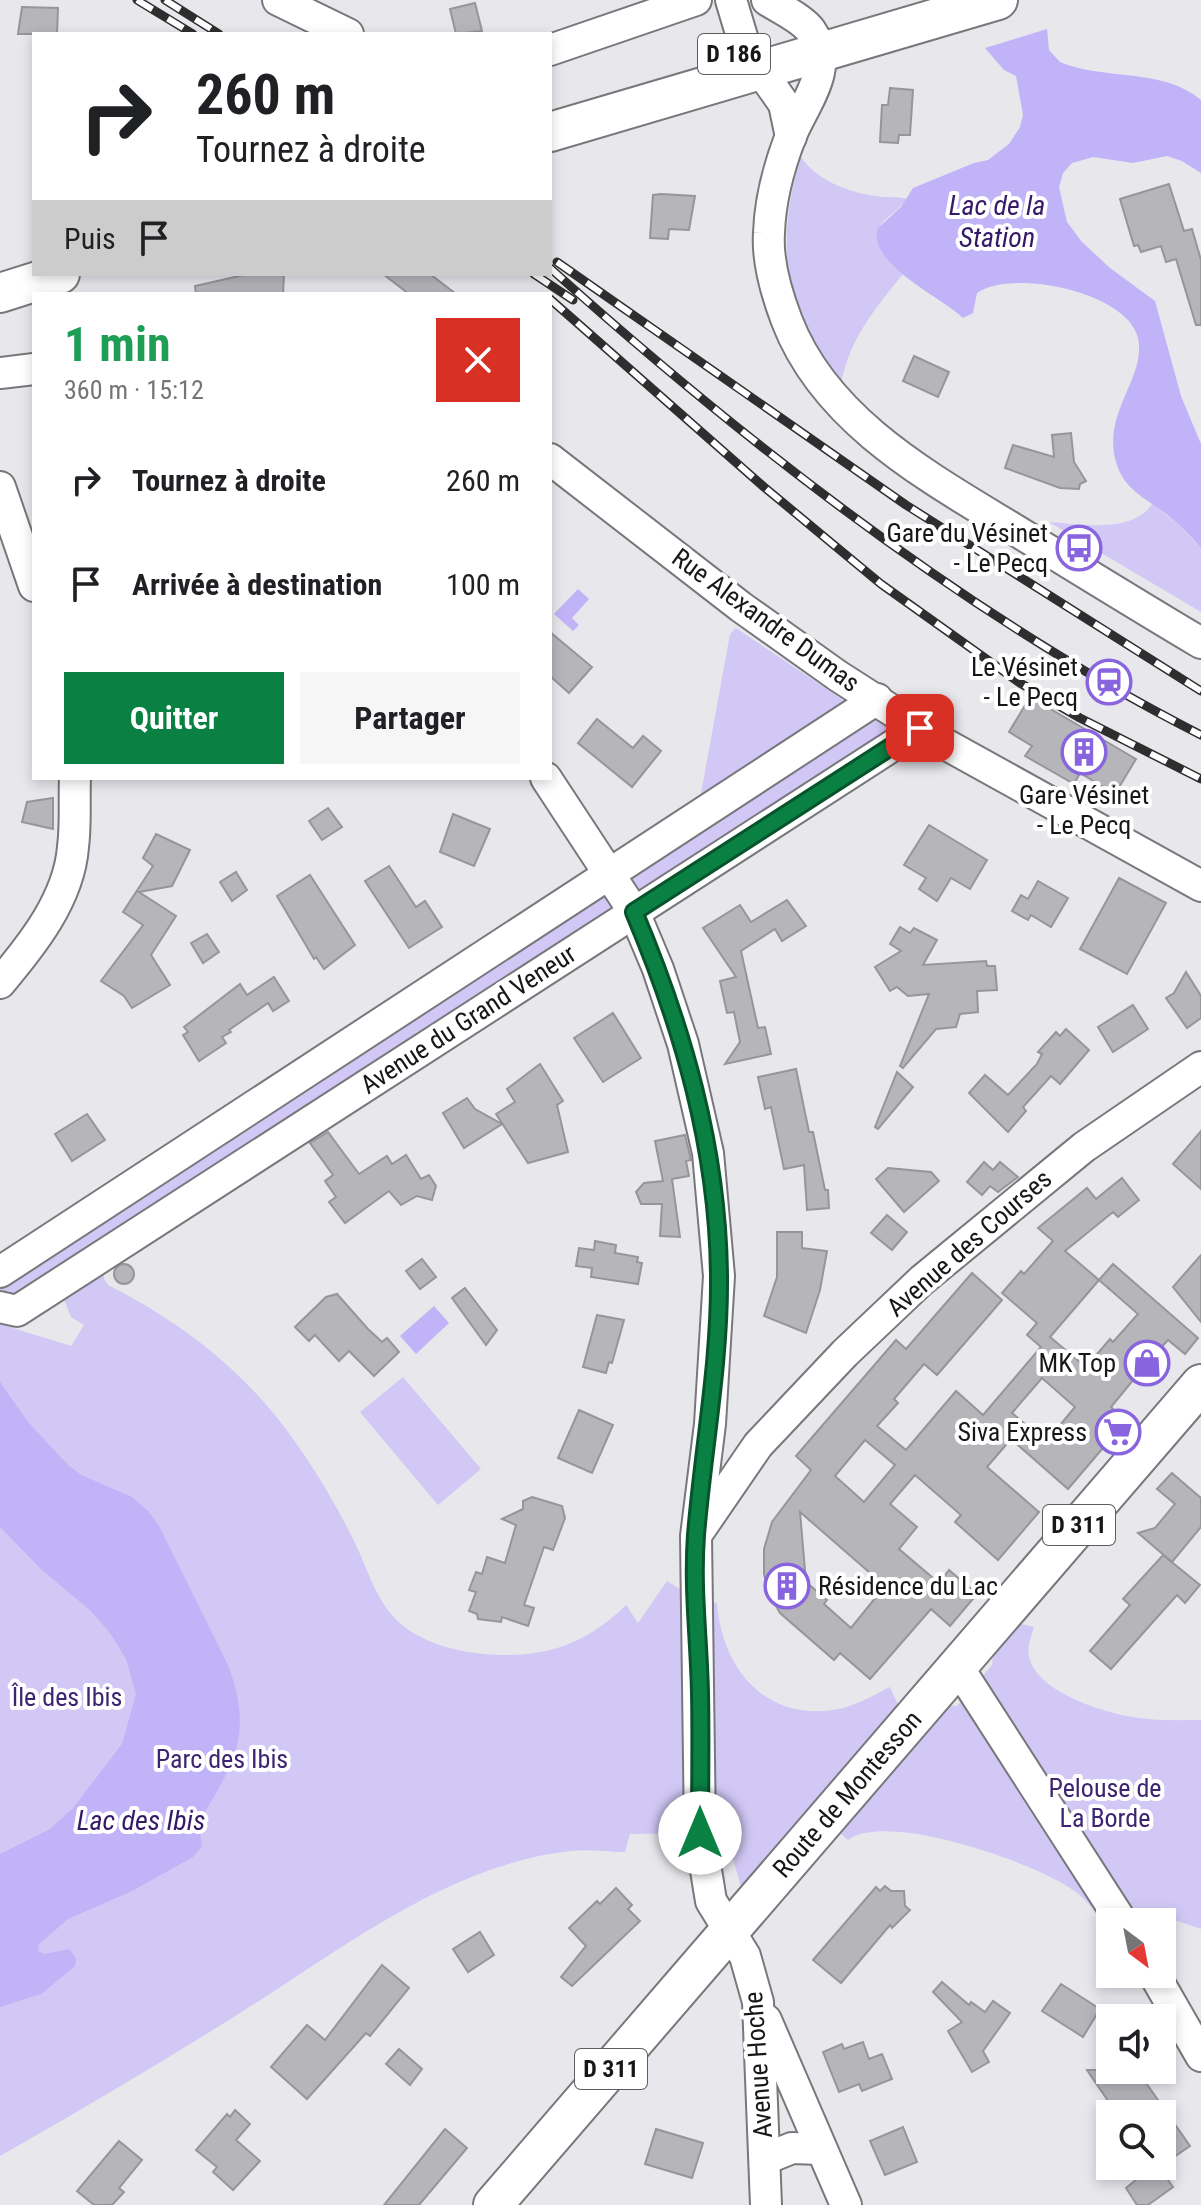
<!DOCTYPE html>
<html lang="fr">
<meta charset="utf-8">
<style>
:root{--surface:#fff;--page:#f6f6f6;--text:#202124;--muted:#757577;--accent:#0b8043}
body{margin:0;font-family:"Roboto Condensed",sans-serif;background:var(--page);color:var(--text);height:100vh;display:flex;flex-direction:column;font-size:30px;white-space:nowrap}
*{box-sizing:border-box;margin:0}
p{font-size:26px;color:var(--muted)}
.icon{flex:none;width:44px;height:44px;fill:none;stroke:currentColor;stroke-width:2;stroke-linecap:round;stroke-linejoin:round}
.map{position:relative;flex:1;overflow:hidden}
.side{position:absolute;left:32px;top:292px;width:520px;height:488px;display:flex;flex-direction:column;background:var(--surface);border-radius:0px;box-shadow:0 4px 12px #0003}
.side>*{flex:none}
.top-card{position:absolute;left:32px;top:32px;width:520px;height:244px;border-radius:0px;box-shadow:0 4px 12px #0003;background:#fff;color:var(--text);overflow:hidden}
.needle{width:52px;rotate:148deg}
.buttons{position:absolute;left:1096px;top:1908px;display:grid;gap:16px}
.buttons a{display:grid;place-items:center;width:80px;height:80px;border-radius:0px;background:var(--surface);box-shadow:0 4px 12px #0003;font-size:40px}
.pin{position:absolute;display:grid;place-items:center;width:68px;height:68px;color:#fff;margin:-34px;border-radius:16px;box-shadow:0 4px 12px #0006}
.me{position:absolute;width:88px;margin:-44px;rotate:0deg;stroke-linejoin:round;filter:drop-shadow(0 0 6px #0008)}
.turn{display:flex;align-items:center;gap:28px;height:168px;padding:0 32px;font-size:36px}
.turn .icon{width:104px;height:104px;stroke-width:2.5}
.turn b{display:block;font-size:56px;line-height:68px}
.then{display:flex;align-items:center;height:76px;padding:0 32px;background:#0003;gap:16px;font-size:30px}
.round{display:grid;place-items:center;flex:none;width:84px;height:84px;border-radius:0px;background:var(--page)}
.summary{display:flex;align-items:center;justify-content:space-between;height:136px;padding:0 32px}
h1{font-size:48px;font-weight:700;line-height:60px;color:#1e9e55}
.primary-button{display:flex;gap:16px;margin-top:auto;padding:16px 32px}
.primary-button a{flex:1;height:92px;border-radius:0px;background:var(--accent);color:#fff;font-size:32px;font-weight:700;line-height:92px;text-align:center}
.primary-button a+a{background:var(--page);color:var(--text)}
ul{padding:0;list-style:none}
li{display:flex;align-items:center;gap:24px;height:104px;padding:0 32px}
li div{flex:1}
li b{display:block;font-size:30px}
li em{font-style:normal}
.map>svg:first-child{display:block}
</style>
<div class="map">
<svg width="1201" height="2205" viewBox="0 0 1201 2205">
<rect width="100%" height="100%" fill="#e8e7ec"/>
<g fill="#d1c8f5">
<path d="M801 157C816 180 848 192 875 196 886 198 896 196 907 199 901 208 884 219 880 226 870 245 889 264 903 274 873 311 847 342 840 390 786 313 773 248 801 157Z"/>
<path d="M1152 504 1178 524 1201 548V612L1049 522C1080 524 1132 534 1152 504Z"/>
<path d="M736 628 849 704 698 810 730 634Z"/>
<path d="M877 719 895 732 637 896 629 882 630 875Z"/>
<path d="M605 895 615 908 20 1296 0 1297V1278L599 896Z"/>
<path d="M104 1270V1279L108 1285C173 1318 232 1361 278 1419 308 1457 334 1500 355 1543 366 1566 374 1593 390 1613 417 1646 468 1655 507 1655 556 1655 593 1638 626 1605L638 1623 667 1581 696 1599 717 1603C722 1670 767 1723 839 1709 857 1705 874 1695 890 1687L898 1705 742 1890 724 1828 700 1833 630 1834 625 1852C607 1852 588 1849 570 1851 447 1865 342 1949 240 2013 161 2063 81 2110 0 2156V1324L71 1346 84 1325 71 1317 64 1299 68 1291Z"/>
<path d="M403 1377 481 1469 438 1505 360 1412Z"/>
<path d="M1021 1624 1034 1627C1031 1637 1027 1646 1029 1657 1037 1693 1107 1714 1139 1718 1159 1721 1181 1720 1201 1720V1929L1169 1918 1161 1922H1110V1934C1099 1916 1088 1899 1070 1888 1032 1862 887 1811 848 1840L834 1828 940 1705 957 1706 992 1665 994 1644 1002 1631 1009 1637Z"/>
</g>
<g fill="#c1b3f7">
<path d="M1047 29 1049 50 1060 62C1105 81 1162 67 1201 100V173L1182 161 1167 156 1133 163 1093 157 1072 163 1063 173 1059 187 1067 222 1082 242 1110 268 1155 301 1181 396 1201 444V548C1191 536 1179 524 1166 514 1147 499 1128 492 1118 468 1098 415 1147 379 1138 338 1128 292 1012 268 977 293L973 313 963 318C942 297 866 264 878 228L901 207 913 188 974 163 988 160 1009 144 1020 127 1023 115 1016 76 1004 70 985 48Z"/>
<path d="M578 589 589 599 572 618 579 625 573 631 554 614Z"/>
<path d="M434 1306 449 1323 416 1354 400 1336Z"/>
<path d="M0 1382 28 1422 68 1465 81 1475 132 1497 149 1512 159 1526 228 1665C254 1735 234 1763 199 1822L202 1847 193 1857 132 1891 68 1919 39 1944 38 1951 45 1954 69 1949 76 1958 75 1966 41 1994 0 2007V1854L50 1829 73 1808 122 1744 136 1694 126 1659 110 1633 90 1610 42 1570 0 1527Z"/>
</g>
<g fill="#b6b5ba" stroke="#96959a" stroke-width="2" fill-rule="evenodd">
<path d="M475 3 482 31 456 34 450 9Z"/>
<path d="M22 7 58 8 57 34H18Z"/>
<path d="M890 88 913 90 910 135H899L898 143 880 142 882 105H888Z"/>
<path d="M1169 184 1184 231 1192 229 1201 260V325H1196L1176 259 1166 262 1161 246 1141 252 1138 245 1134 246 1120 199Z"/>
<path d="M661 194 695 196 689 230 669 229 668 239 650 238 653 195Z"/>
<path d="M248 274H284L283 294H196L195 286Z"/>
<path d="M383 274H430L456 294H409Z"/>
<path d="M914 356 949 372 938 397 903 381Z"/>
<path d="M1071 433 1074 462 1086 481 1080 484 1079 489 1060 488 1005 468 1013 445 1054 457 1052 435Z"/>
<path d="M550 632 592 667 569 693 550 676Z"/>
<path d="M1030 697 1136 759 1115 794 1080 773 1074 784 1025 756 1032 746 1009 732Z"/>
<path d="M597 719 633 748 643 736 661 751 632 787 578 743Z"/>
<path d="M53 798V829L22 822 27 802Z"/>
<path d="M328 808 342 827 322 840 309 821Z"/>
<path d="M453 814 490 829 474 866 440 852Z"/>
<path d="M929 825 987 860 970 889 951 878 937 901 919 889 926 878 904 865Z"/>
<path d="M156 834 190 850 172 886 139 892 176 916 151 955 170 985 132 1008 124 996 101 981 143 925 123 912 153 866 143 858Z"/>
<path d="M389 866 416 907 425 901 442 927 409 948 365 881Z"/>
<path d="M236 872 247 890 232 901 220 882Z"/>
<path d="M310 875 355 945 324 969 316 957 314 959 277 896Z"/>
<path d="M1119 878 1166 903 1127 974 1080 949Z"/>
<path d="M1038 881 1068 898 1051 927 1031 915 1028 920 1012 911 1021 895 1028 899Z"/>
<path d="M787 900 806 926 782 941 775 929 741 951 758 1028 765 1027 771 1054 725 1064 740 1042 734 1012 727 1013 720 981 736 977 703 928 740 905 751 922Z"/>
<path d="M900 927 910 933 914 928 937 940 923 965 986 961 987 966H995L997 990 977 991 978 1012 960 1014 956 1027 936 1029 903 1068 900 1066 929 994 908 996 897 987 890 991 875 967 901 951 890 944Z"/>
<path d="M207 934 219 952 203 963 191 943Z"/>
<path d="M1186 972 1201 996V1018L1187 1028 1166 998 1174 993Z"/>
<path d="M274 977 289 1001 273 1011 268 1003 229 1030 231 1032 222 1037 226 1043 199 1061 183 1035 188 1032 184 1027 240 984 247 995Z"/>
<path d="M1133 1005 1148 1029 1113 1052 1098 1027Z"/>
<path d="M613 1013 641 1058 603 1082 574 1038Z"/>
<path d="M1066 1029 1089 1050 1060 1084 1051 1076 1023 1107 1026 1111 1008 1132 969 1093 985 1075 1008 1095 1037 1064 1042 1054 1038 1052 1056 1032 1060 1036Z"/>
<path d="M540 1064 563 1101 557 1105 568 1152 528 1163 496 1114 515 1102 507 1089Z"/>
<path d="M796 1069 809 1132H813L825 1190H828L829 1208 807 1210 804 1165 784 1169 771 1107 765 1109 758 1077Z"/>
<path d="M897 1072 913 1087 878 1129 875 1127Z"/>
<path d="M467 1098 475 1109 502 1124 464 1148 443 1113Z"/>
<path d="M87 1114 105 1140 72 1161 55 1134Z"/>
<path d="M1201 1131V1189L1173 1164Z"/>
<path d="M328 1132 359 1174 387 1156 392 1164 406 1155 421 1179 429 1175 436 1186 432 1200 417 1196 401 1205 389 1191 345 1223 329 1202 336 1197 325 1181 333 1175 310 1143Z"/>
<path d="M685 1135 691 1160 686 1161 689 1176 672 1179 680 1237 660 1236 662 1204H641L636 1192 644 1183 663 1181 655 1141Z"/>
<path d="M984 1162 993 1170 1000 1162 1018 1177 998 1192 990 1186 982 1195 967 1182Z"/>
<path d="M888 1168 931 1172 939 1181 904 1212 876 1179Z"/>
<path d="M1122 1178 1139 1200 1118 1217 1113 1212 1065 1251 1099 1280 1113 1264 1198 1338 1185 1354 1168 1340 1147 1363 1111 1407 1126 1421 1068 1489 1011 1439 987 1467 1039 1512 998 1560 955 1522 961 1515 915 1475 890 1504 917 1527 899 1549 939 1583 949 1570 977 1594 950 1626 931 1609 870 1679 840 1653 834 1660 780 1613 769 1593 764 1574V1549L772 1522 811 1470 796 1456 896 1340 906 1349 972 1273 1002 1300 937 1375 924 1364 894 1399 898 1403 877 1426 906 1450 956 1391 983 1415 1041 1347 1027 1335 1037 1323 1002 1293 1021 1271 1024 1274 1053 1241 1038 1228 1087 1188 1096 1199ZM1099 1280 1138 1314 1113 1342 1110 1339 1086 1367 1050 1337ZM1042 1378 1075 1407 1046 1442 1012 1413ZM865 1440 895 1465 864 1502 835 1476ZM800 1512 885 1586 851 1628 824 1604 827 1600 806 1582Z"/>
<path d="M887 1215 907 1232 892 1250 871 1233Z"/>
<path d="M777 1232H802V1248L827 1251 820 1290 806 1333 764 1316 777 1277Z"/>
<path d="M595 1241 616 1245 615 1253 638 1257 637 1262 642 1263 638 1284 591 1277 592 1268 576 1266 579 1248 594 1250Z"/>
<path d="M1201 1255V1322L1173 1287Z"/>
<path d="M422 1259 436 1277 420 1289 406 1271Z"/>
<circle cx="124" cy="1274" r="10"/>
<path d="M465 1288 497 1330 486 1345 452 1298Z"/>
<path d="M337 1294 368 1329 382 1342 387 1338 399 1352 374 1376 349 1351 339 1361 315 1335 309 1341 295 1327 326 1297Z"/>
<path d="M597 1315 624 1320 612 1363 609 1362 606 1373 583 1367Z"/>
<path d="M579 1410 613 1425 592 1473 558 1458Z"/>
<path d="M1172 1473 1201 1498V1527L1172 1562 1138 1533 1155 1528 1175 1504 1157 1489Z"/>
<path d="M532 1497 562 1506 565 1518 553 1550 544 1547 524 1605 534 1608 528 1626 502 1617 501 1622 478 1619 477 1614 469 1611 476 1592 469 1590 476 1572 482 1574 487 1557 505 1563 516 1525 502 1519 523 1509V1501Z"/>
<path d="M1163 1555 1200 1585 1185 1603 1177 1595 1111 1669 1090 1651 1130 1605 1123 1599Z"/>
<path d="M885 1886 891 1891H904L905 1906 910 1910 892 1928 890 1925 841 1983 813 1960 876 1887 880 1891Z"/>
<path d="M616 1888 632 1905 628 1909 640 1921 572 1986 561 1977 586 1946 569 1928 597 1901 600 1904Z"/>
<path d="M480 1932 494 1955 468 1972 453 1949Z"/>
<path d="M382 1965 409 1988 370 2036 366 2033 307 2099 271 2067 307 2025 325 2040Z"/>
<path d="M942 1982 969 2005 971 2002 985 2012 993 2001 1010 2013 983 2051 989 2062 972 2072 948 2031 962 2022 933 1992Z"/>
<path d="M1061 1984 1100 2009 1083 2037 1042 2011Z"/>
<path d="M863 2042 869 2059 882 2054 892 2079 862 2091 859 2084 839 2092 823 2052 842 2044 844 2049Z"/>
<path d="M399 2049 422 2069 410 2085 386 2064Z"/>
<path d="M1087 2070H1137L1190 2146 1162 2165V2114H1117Z"/>
<path d="M235 2110 250 2124 236 2140 260 2161 233 2190 213 2172 217 2167 196 2150 227 2114 230 2117Z"/>
<path d="M903 2127 917 2162 885 2175 870 2141Z"/>
<path d="M445 2129 467 2148 419 2205H384Z"/>
<path d="M656 2129 703 2143 692 2178 645 2164Z"/>
<path d="M119 2141 142 2160 119 2188 124 2192 112 2205H94L77 2191Z"/>
<path d="M1153 2166H1158L1173 2187 1148 2205H1137L1126 2188Z"/>
</g>
<g fill="none" stroke-linecap="round" stroke-linejoin="round">
<g stroke="#78787c" stroke-width="34">
<g id="minor">
<path d="M278 0 348 34"/>
<path d="M731 0 746 50 784 104 791 137"/>
<path d="M767 0C779 8 803 19 811 31 837 68 802 106 790 138 779 167 770 202 769 233 767 262 777 295 787 321 827 425 936 481 1025 536 1084 572 1142 608 1201 643"/>
<path d="M550 50 696 0"/>
<path d="M0 373 34 369"/>
<path d="M550 459 741 607 838 676 938 740 1201 886"/>
<path d="M0 487 34 586"/>
<path d="M546 778 634 912 658 969 683 1044 708 1153 719 1276 710 1424 696 1536 700 1833 711 1901 745 1956 758 2002 766 2205"/>
<path d="M0 983C32 945 69 899 73 847 76 824 74 801 75 778"/>
<path d="M0 1272 877 699"/>
<path d="M0 1307 17 1311 920 728"/>
<path d="M699 1531 758 1445 845 1353 922 1280 1084 1147 1201 1067"/>
<path d="M958 1667 1122 1922"/>
<path d="M1154 1974 1201 2056"/>
<path d="M766 2020 846 2205"/>
<path d="M765 2159 792 2148 820 2149"/>
</g>
</g>
<g stroke="#78787c" stroke-width="42">
<g id="major">
<path d="M550 132 998 0"/>
<path d="M0 293 60 274"/>
<path d="M493 2205 1201 1384"/>
</g>
</g>
<use href="#minor" stroke="#fff" stroke-width="30"/>
<use href="#major" stroke="#fff" stroke-width="38"/>
<g stroke="#2e2e2f" stroke-width="9">
<g id="rail">
<path d="M137 0 193 34"/>
<path d="M165 0 219 34"/>
<path d="M557 262 906 505 1201 691"/>
<path d="M550 268C743 441 969 617 1201 735"/>
<path d="M534 274 573 300"/>
<path d="M550 299 764 487 881 584 1020 683 1080 718 1201 779"/>
</g>
</g>
<use href="#rail" stroke="#fff" stroke-width="6" stroke-dasharray="18" stroke-linecap="butt"/>
</g>
<g fill="none" stroke-linecap="round" stroke-linejoin="round">
<g stroke="#07532c" stroke-width="20">
<path id="route" d="M700 1833C700 1786 701 1740 700 1693 699 1641 692 1588 696 1535 703 1449 720 1363 719 1276 718 1149 683 1028 634 912L920 728"/>
</g>
<use href="#route" stroke="#0b8043" stroke-width="14"/>
</g>
<defs>
<g id="bus-ring" transform="scale(2.3)"><circle r="9.5" fill="#fff" stroke="#8864df" stroke-width="1.5"/><path d="M-5-6H5V4H4V6H2V4H-2V6H-4V4H-5ZM-3.5-4V0h7V-4ZM-3.5 1.2v1.5H-2V1.2ZM2 1.2v1.5H3.5V1.2Z" fill="#8864df"/></g>
<g id="station-ring" transform="scale(2.3)"><circle r="9.5" fill="#fff" stroke="#8864df" stroke-width="1.5"/><path d="M-3-6H3Q5-6 5-4V2Q5 4 3 4L4.5 6H3L1.5 4h-3L-3 6H-4.5L-3 4Q-5 4-5 2V-4Q-5-6-3-6ZM-3.5-4v3h7v-3ZM-3.5 1v1.5H-2V1ZM2 1v1.5H3.5V1Z" fill="#8864df"/></g>
<g id="building-ring" transform="scale(2.3)"><circle r="9.5" fill="#fff" stroke="#8864df" stroke-width="1.5"/><path d="M-4-6H4V6H1V3H-1V6H-4ZM-2.5-4.3h1.7v1.8h-1.7ZM.8-4.3h1.7v1.8H.8ZM-2.5-1h1.7V.8h-1.7ZM.8-1h1.7V.8H.8Z" fill="#8864df"/></g>
<g id="shop-ring" transform="scale(2.3)"><circle r="9.5" fill="#fff" stroke="#8864df" stroke-width="1.5"/><path d="M-5-2.5h2.3a2.7 3.5 0 0 1 5.4 0H5L5.5 6h-11ZM-1.5-2.5h3a1.5 2.3 0 0 0-3 0Z" fill="#8864df"/></g>
<g id="supermarket-ring" transform="scale(2.3)"><circle r="9.5" fill="#fff" stroke="#8864df" stroke-width="1.5"/><path d="M-6-5.5h2.5l.6 2H6L4.5 2H-2.5L-4.4-4H-6ZM-1.5 3.2a1.3 1.3 0 1 0 .1 0ZM3 3.2a1.3 1.3 0 1 0 .1 0Z" fill="#8864df"/></g>
</defs>
<g fill-rule="evenodd">
<use href="#bus-ring" x="1079" y="548"/>
<use href="#station-ring" x="1109" y="682"/>
<use href="#building-ring" x="1084" y="752"/>
<use href="#shop-ring" x="1147" y="1363"/>
<use href="#supermarket-ring" x="1118" y="1432"/>
<use href="#building-ring" x="787" y="1586"/>
</g>
<g text-anchor="middle" dominant-baseline="central" stroke-width="8" stroke-linejoin="round" paint-order="stroke">
<g fill="#fff" stroke="#5d5d5d" stroke-width="2">
<rect x="698" y="34" width="72" height="40" rx="6"/>
<rect x="1043" y="1505" width="72" height="40" rx="6"/>
<rect x="575" y="2049" width="72" height="40" rx="6"/>
</g>
<g font-size="24" font-weight="bold" fill="#171718">
<text x="734" y="54">D 186</text>
<text x="1079" y="1525">D 311</text>
<text x="611" y="2069">D 311</text>
</g>
<g font-size="26" fill="#171718" stroke="#fff" text-anchor="end">
<text x="1048" y="533">Gare du Vésinet<tspan x="1048" dy="30">- Le Pecq</tspan></text>
<text x="1078" y="667">Le Vésinet<tspan x="1078" dy="30">- Le Pecq</tspan></text>
<text x="1084" y="795" text-anchor="middle">Gare Vésinet<tspan x="1084" dy="30">- Le Pecq</tspan></text>
<text x="1116" y="1363">MK Top</text>
<text x="1087" y="1432">Siva Express</text>
<text x="818" y="1586" text-anchor="start">Résidence du Lac</text>
</g>
<g font-size="26" fill="#171718" stroke="#fff">
<text transform="translate(766 620) rotate(36)">Rue Alexandre Dumas</text>
<text transform="translate(468 1019) rotate(-33)">Avenue du Grand Veneur</text>
<text transform="translate(969 1243) rotate(-41)">Avenue des Courses</text>
<text transform="translate(847 1794) rotate(-49)">Route de Montesson</text>
<text transform="translate(758 2065) rotate(-94)">Avenue Hoche</text>
</g>
<g font-size="26" fill="#3d2471" stroke="#fff">
<text x="67" y="1697">Île des Ibis</text>
<text x="222" y="1759">Parc des Ibis</text>
<text x="1105" y="1788">Pelouse de<tspan x="1105" dy="30">La Borde</tspan></text>
</g>
<g font-size="28" font-style="italic" fill="#351966" stroke="#fff">
<text x="997" y="205">Lac de la<tspan x="997" dy="32">Station</tspan></text>
<text x="141" y="1820">Lac des Ibis</text>
</g>
</g>
</svg>
<div class="buttons">
<a><svg class="needle" viewBox="-14 -14 28 28"><path d="M0-13l5 13h-10z" fill="#e53935"/><path d="M0 13l5-13h-10z" fill="#757577"/></svg></a>
<a><svg class="icon" aria-label="sound" viewBox="0 0 24 24"><path d="M4 9h4l5-4v14l-5-4H4zM17 9q2 3 0 6"/></svg></a>
<a><svg class="icon" aria-label="search" viewBox="0 0 24 24"><circle cx="10" cy="10" r="6"/><path d="M15 15l6 6"/></svg></a>
</div>
<div class="pin" style="left:920px;top:728px;background:#d93025"><svg class="icon" aria-label="arrive" viewBox="0 0 24 24"><path d="M6 21V4h12l-3 4 3 4H6"/></svg></div>
<svg class="me" style="left:700px;top:1833px" viewBox="-20 -20 40 40"><circle r="19" fill="#fff"/><path d="M0-13L10 11 0 6-10 11z" fill="#0b8043"/></svg>
<div class="top-card">
<div class="turn"><svg class="icon" aria-label="right" viewBox="0 0 24 24"><path d="M7 20v-9h11M14 6l5 5-5 5"/></svg><div><b>260 m</b>Tournez à droite</div></div>
<div class="then">Puis<svg class="icon" aria-label="arrive" viewBox="0 0 24 24"><path d="M6 21V4h12l-3 4 3 4H6"/></svg></div>
</div>
<section class="side">
<div class="summary"><div><h1>1 min</h1><p>360 m · 15:12</p></div><a class="round" style="background:#d93025;color:#fff"><svg class="icon" aria-label="close" viewBox="0 0 24 24"><path d="M6 6l12 12M18 6L6 18"/></svg></a></div>
<ul>
<li><svg class="icon" aria-label="right" viewBox="0 0 24 24"><path d="M7 20v-9h11M14 6l5 5-5 5"/></svg><div><b>Tournez à droite</b></div><em>260 m</em></li>
<li><svg class="icon" aria-label="arrive" viewBox="0 0 24 24"><path d="M6 21V4h12l-3 4 3 4H6"/></svg><div><b>Arrivée à destination</b></div><em>100 m</em></li>
</ul>
<div class="primary-button"><a>Quitter</a><a>Partager</a></div>
</section>
</div>
